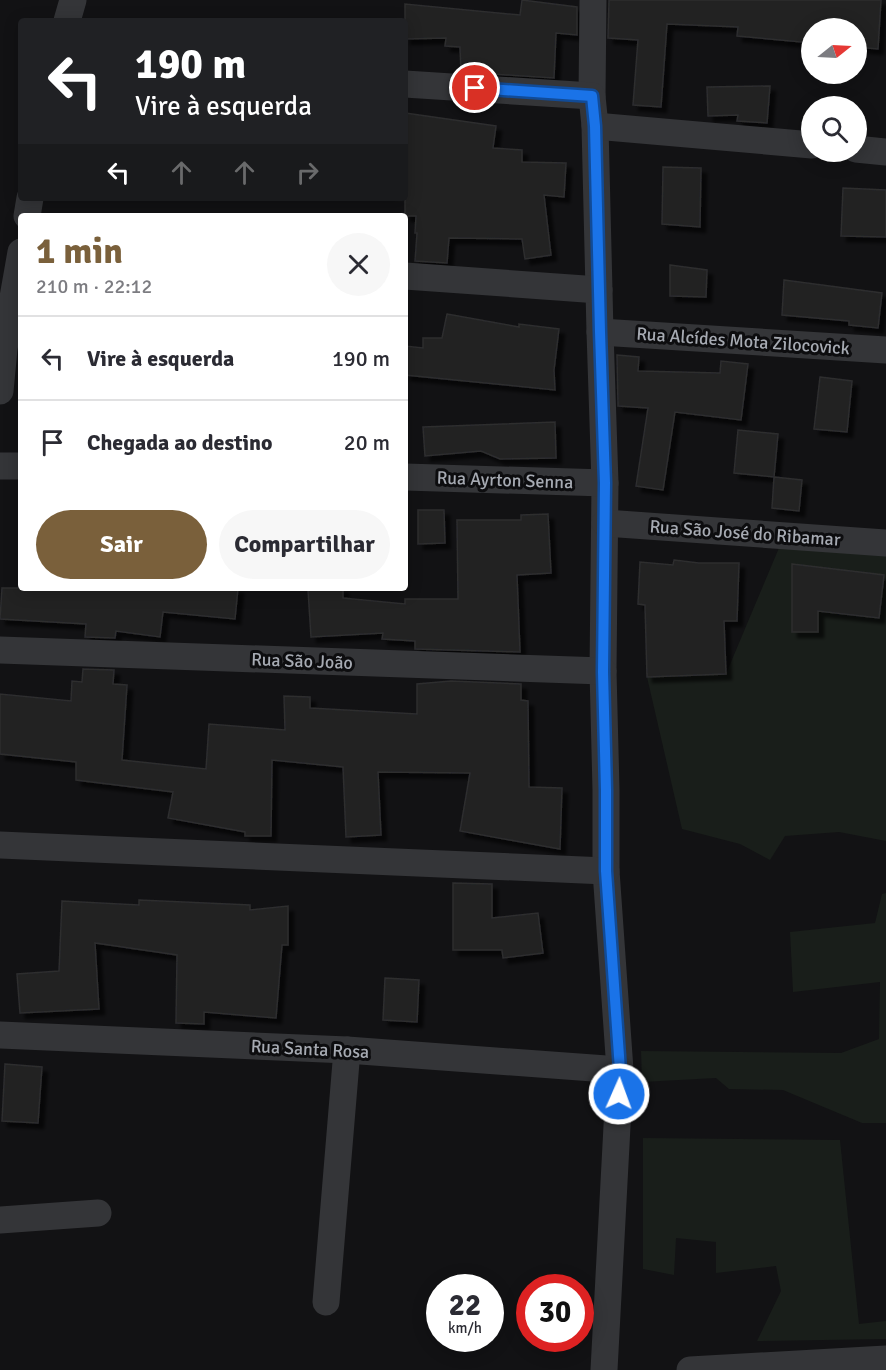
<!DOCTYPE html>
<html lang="pt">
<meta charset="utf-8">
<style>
:root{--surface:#fff;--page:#f7f7f7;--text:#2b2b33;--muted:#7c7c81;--line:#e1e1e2;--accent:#7a603b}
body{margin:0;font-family:Signika,sans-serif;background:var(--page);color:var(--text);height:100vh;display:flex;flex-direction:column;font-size:22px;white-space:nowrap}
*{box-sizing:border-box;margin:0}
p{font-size:20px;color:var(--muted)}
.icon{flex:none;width:33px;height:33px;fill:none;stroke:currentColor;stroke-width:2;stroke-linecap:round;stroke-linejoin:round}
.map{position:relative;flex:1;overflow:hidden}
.panel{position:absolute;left:18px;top:213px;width:390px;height:378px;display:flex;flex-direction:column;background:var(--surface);border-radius:6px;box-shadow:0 3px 15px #0003}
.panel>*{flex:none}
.banner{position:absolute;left:18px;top:18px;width:390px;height:183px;border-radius:6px;box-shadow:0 3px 15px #0003;background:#202124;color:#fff;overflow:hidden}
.needle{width:39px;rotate:72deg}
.controls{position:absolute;left:801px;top:18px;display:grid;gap:12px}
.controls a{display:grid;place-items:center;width:66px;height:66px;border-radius:50%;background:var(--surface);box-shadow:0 3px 15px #0003;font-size:30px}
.speed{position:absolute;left:426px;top:1274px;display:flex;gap:12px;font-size:30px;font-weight:700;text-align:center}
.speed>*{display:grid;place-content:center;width:78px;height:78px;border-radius:50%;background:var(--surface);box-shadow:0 3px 15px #0003;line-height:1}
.speed small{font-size:15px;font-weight:400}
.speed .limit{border:9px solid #d22;background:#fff;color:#111}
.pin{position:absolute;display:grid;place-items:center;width:51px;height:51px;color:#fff;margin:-26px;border:3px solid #fff;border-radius:50%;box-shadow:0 2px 6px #0007}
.me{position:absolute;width:66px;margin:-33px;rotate:2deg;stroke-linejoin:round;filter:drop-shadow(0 0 4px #0008)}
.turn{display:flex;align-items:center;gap:21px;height:126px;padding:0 18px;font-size:27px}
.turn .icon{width:78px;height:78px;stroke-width:2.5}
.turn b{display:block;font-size:42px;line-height:51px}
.lanes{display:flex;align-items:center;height:57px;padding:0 18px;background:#0003;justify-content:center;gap:30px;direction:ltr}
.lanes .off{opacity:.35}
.round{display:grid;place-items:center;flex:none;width:63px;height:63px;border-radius:32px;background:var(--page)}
.head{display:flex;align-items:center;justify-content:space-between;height:102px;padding:0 18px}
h1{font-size:36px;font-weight:700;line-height:45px;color:var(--accent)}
.action{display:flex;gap:12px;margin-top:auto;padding:12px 18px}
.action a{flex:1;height:69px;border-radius:36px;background:var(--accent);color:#fff;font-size:24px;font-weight:700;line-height:69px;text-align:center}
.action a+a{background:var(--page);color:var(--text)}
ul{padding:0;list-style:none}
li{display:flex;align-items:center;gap:18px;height:84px;padding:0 18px;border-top:2px solid var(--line)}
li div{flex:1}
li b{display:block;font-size:22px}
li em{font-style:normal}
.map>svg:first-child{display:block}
</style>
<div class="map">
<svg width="886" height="1370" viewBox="0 0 886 1370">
<defs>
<filter id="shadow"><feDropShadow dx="5.5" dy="5.5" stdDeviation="1.5" flood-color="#0009"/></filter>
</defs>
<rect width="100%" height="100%" fill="#121214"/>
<g fill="#191e1a">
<path d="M784 536 886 546V841L839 832 785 836 770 860 740 844 682 829 647 677 726 674Z"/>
<path d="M886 893V1123H862L783 1090 729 1089 716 1078 642 1082 641 1051 841 1053 879 1039 880 982 793 992 790 932 875 923 882 894Z"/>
<path d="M643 1138 840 1140 859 1324 886 1321V1339L757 1341 781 1291 776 1266 716 1273V1242L676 1238 674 1275 643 1269Z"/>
</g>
<g fill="#222324" stroke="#2d2d2f" stroke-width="1.5" filter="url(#shadow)">
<path d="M522 0 577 7V35L556 33 554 78 461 72 460 47 445 46 446 38 405 39V4L520 15Z"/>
<path d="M609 0H881L878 49 856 47V28H812V43L737 36 738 27 667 24 661 107 633 105 638 40 608 38Z"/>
<path d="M770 86 767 123 737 121 738 115 708 116 707 87Z"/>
<path d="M405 113 496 126 493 148 522 150V162L566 163 564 197 544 195 551 255 525 259 522 239 449 238 447 263 415 261 417 233H415L416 216H405Z"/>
<path d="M663 167 701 168 700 227 662 224Z"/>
<path d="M843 188 886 190V237L841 236Z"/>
<path d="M670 265 707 270 706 297 670 296Z"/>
<path d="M784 280 882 293 878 328 849 325V321L782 315Z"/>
<path d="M447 314 519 327V324L559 329 554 370 555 390 405 375V346L423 348V338H442Z"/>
<path d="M617 355 639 357 638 371 720 373 721 361 748 364 741 420 675 412 663 490 636 486 648 408 618 406Z"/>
<path d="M820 377 852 381 847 432 814 429Z"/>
<path d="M555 422 556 458 500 459 481 451 425 456 423 427Z"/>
<path d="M738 430 778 434 774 477 734 473Z"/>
<path d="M774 477 802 480 799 511 772 508Z"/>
<path d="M418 510H444L445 543 418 544Z"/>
<path d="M548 514 551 573 517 575 520 652 415 649V641L382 639 383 633 311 637 308 590 343 588V598L405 604V599H458L457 520H521V515Z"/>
<path d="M674 560 699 563H739L737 621H724L726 674 647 677 645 605 638 604 640 562 673 565Z"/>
<path d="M792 564 884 575 879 618 818 611V632H792Z"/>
<path d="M2 588H238L235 619 163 612 160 637 116 631 115 638 85 637 86 624 0 619Z"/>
<path d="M83 669 114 670 113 684 127 685 122 760 206 769 209 724 285 730 284 696 310 697V708L417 714V684L451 681 521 684V700L528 701 529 787 562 788 560 849 460 831 470 773 378 772 381 835 346 837 343 767 272 760 271 836H245V832L168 818 173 792 76 780V762L0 754V694L71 701 72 681 82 682Z"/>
<path d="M453 883 492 884V918L538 913 543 953 503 958 502 950H453Z"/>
<path d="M139 900 250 905V910L288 906V945H282L276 1018 204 1012V1024L176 1023 177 955 95 943 99 1009 20 1013 17 974 59 971 62 901 139 905Z"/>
<path d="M385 978 419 980 417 1022 383 1020Z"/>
<path d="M5 1064 42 1067 38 1123 2 1121Z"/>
</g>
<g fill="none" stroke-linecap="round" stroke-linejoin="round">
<g stroke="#343538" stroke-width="27">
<path d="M593 0 592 96 595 126 600 332 605 483 603 671 606 790V871L620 1070 604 1370"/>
<path d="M67 21 73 0"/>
<path d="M405 84 592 96"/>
<path d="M595 126 812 145"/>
<path d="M856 149 886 152"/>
<path d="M27 216 30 198"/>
<path d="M405 276 599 290"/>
<path d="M600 332 886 350"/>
<path d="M0 391 4 349 21 252"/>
<path d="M0 466H21"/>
<path d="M405 477 605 483"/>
<path d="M605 523 886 543"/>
<path d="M0 650 603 671"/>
<path d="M0 845 606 871"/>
<path d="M0 1035 347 1050 620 1070"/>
<path d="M0 1220 98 1213"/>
<path d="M326 1302 347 1050"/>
<path d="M690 1370 886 1359"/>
</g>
</g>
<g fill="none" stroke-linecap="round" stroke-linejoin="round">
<g stroke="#114b97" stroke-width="15">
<path id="route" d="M475 88 592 96 595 126 600 332 605 483 603 672 606 790V871L620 1070 619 1094"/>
</g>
<use href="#route" stroke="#1a73e8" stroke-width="10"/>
</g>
<g text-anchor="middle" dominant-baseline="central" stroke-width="6" stroke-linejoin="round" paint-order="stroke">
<g font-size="18" fill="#a6aab2" stroke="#0d0d0f">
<text transform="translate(743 341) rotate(4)">Rua Alcídes Mota Zilocovick</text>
<text transform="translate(505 480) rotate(2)">Rua Ayrton Senna</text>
<text transform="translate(745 533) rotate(4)">Rua São José do Ribamar</text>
<text transform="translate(302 661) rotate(2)">Rua São João</text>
<text transform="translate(310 1049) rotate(3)">Rua Santa Rosa</text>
</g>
</g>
</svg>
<div class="controls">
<a><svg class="needle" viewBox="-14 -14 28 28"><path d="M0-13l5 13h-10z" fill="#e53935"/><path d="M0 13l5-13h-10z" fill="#7c7c81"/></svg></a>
<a><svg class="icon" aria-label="search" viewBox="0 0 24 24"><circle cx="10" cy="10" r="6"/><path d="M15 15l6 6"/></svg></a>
</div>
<div class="speed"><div>22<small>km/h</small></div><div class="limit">30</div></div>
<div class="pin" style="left:475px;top:88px;background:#d93025"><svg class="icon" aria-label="arrive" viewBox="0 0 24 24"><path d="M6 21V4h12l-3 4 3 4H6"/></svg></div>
<svg class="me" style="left:619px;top:1094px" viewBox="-20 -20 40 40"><circle r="17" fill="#1a73e8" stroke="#fff" stroke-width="3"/><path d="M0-11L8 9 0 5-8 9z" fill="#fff"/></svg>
<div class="banner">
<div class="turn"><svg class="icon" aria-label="left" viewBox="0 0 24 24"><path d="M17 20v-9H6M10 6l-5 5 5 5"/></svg><div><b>190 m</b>Vire à esquerda</div></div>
<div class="lanes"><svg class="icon" aria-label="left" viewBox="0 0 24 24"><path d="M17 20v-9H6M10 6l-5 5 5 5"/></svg><svg class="icon off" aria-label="ahead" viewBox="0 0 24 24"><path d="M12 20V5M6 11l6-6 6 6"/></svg><svg class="icon off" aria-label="ahead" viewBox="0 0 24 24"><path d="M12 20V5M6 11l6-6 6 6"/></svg><svg class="icon off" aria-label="right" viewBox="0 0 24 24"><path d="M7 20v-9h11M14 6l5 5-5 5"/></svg></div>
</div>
<section class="panel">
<div class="head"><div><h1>1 min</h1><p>210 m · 22:12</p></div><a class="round"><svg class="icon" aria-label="close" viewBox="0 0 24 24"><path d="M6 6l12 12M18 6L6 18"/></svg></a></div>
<ul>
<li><svg class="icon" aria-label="left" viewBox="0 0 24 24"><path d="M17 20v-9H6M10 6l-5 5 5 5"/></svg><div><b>Vire à esquerda</b></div><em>190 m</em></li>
<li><svg class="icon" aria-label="arrive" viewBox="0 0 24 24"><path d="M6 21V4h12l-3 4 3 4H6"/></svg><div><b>Chegada ao destino</b></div><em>20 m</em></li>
</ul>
<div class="action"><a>Sair</a><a>Compartilhar</a></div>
</section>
</div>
